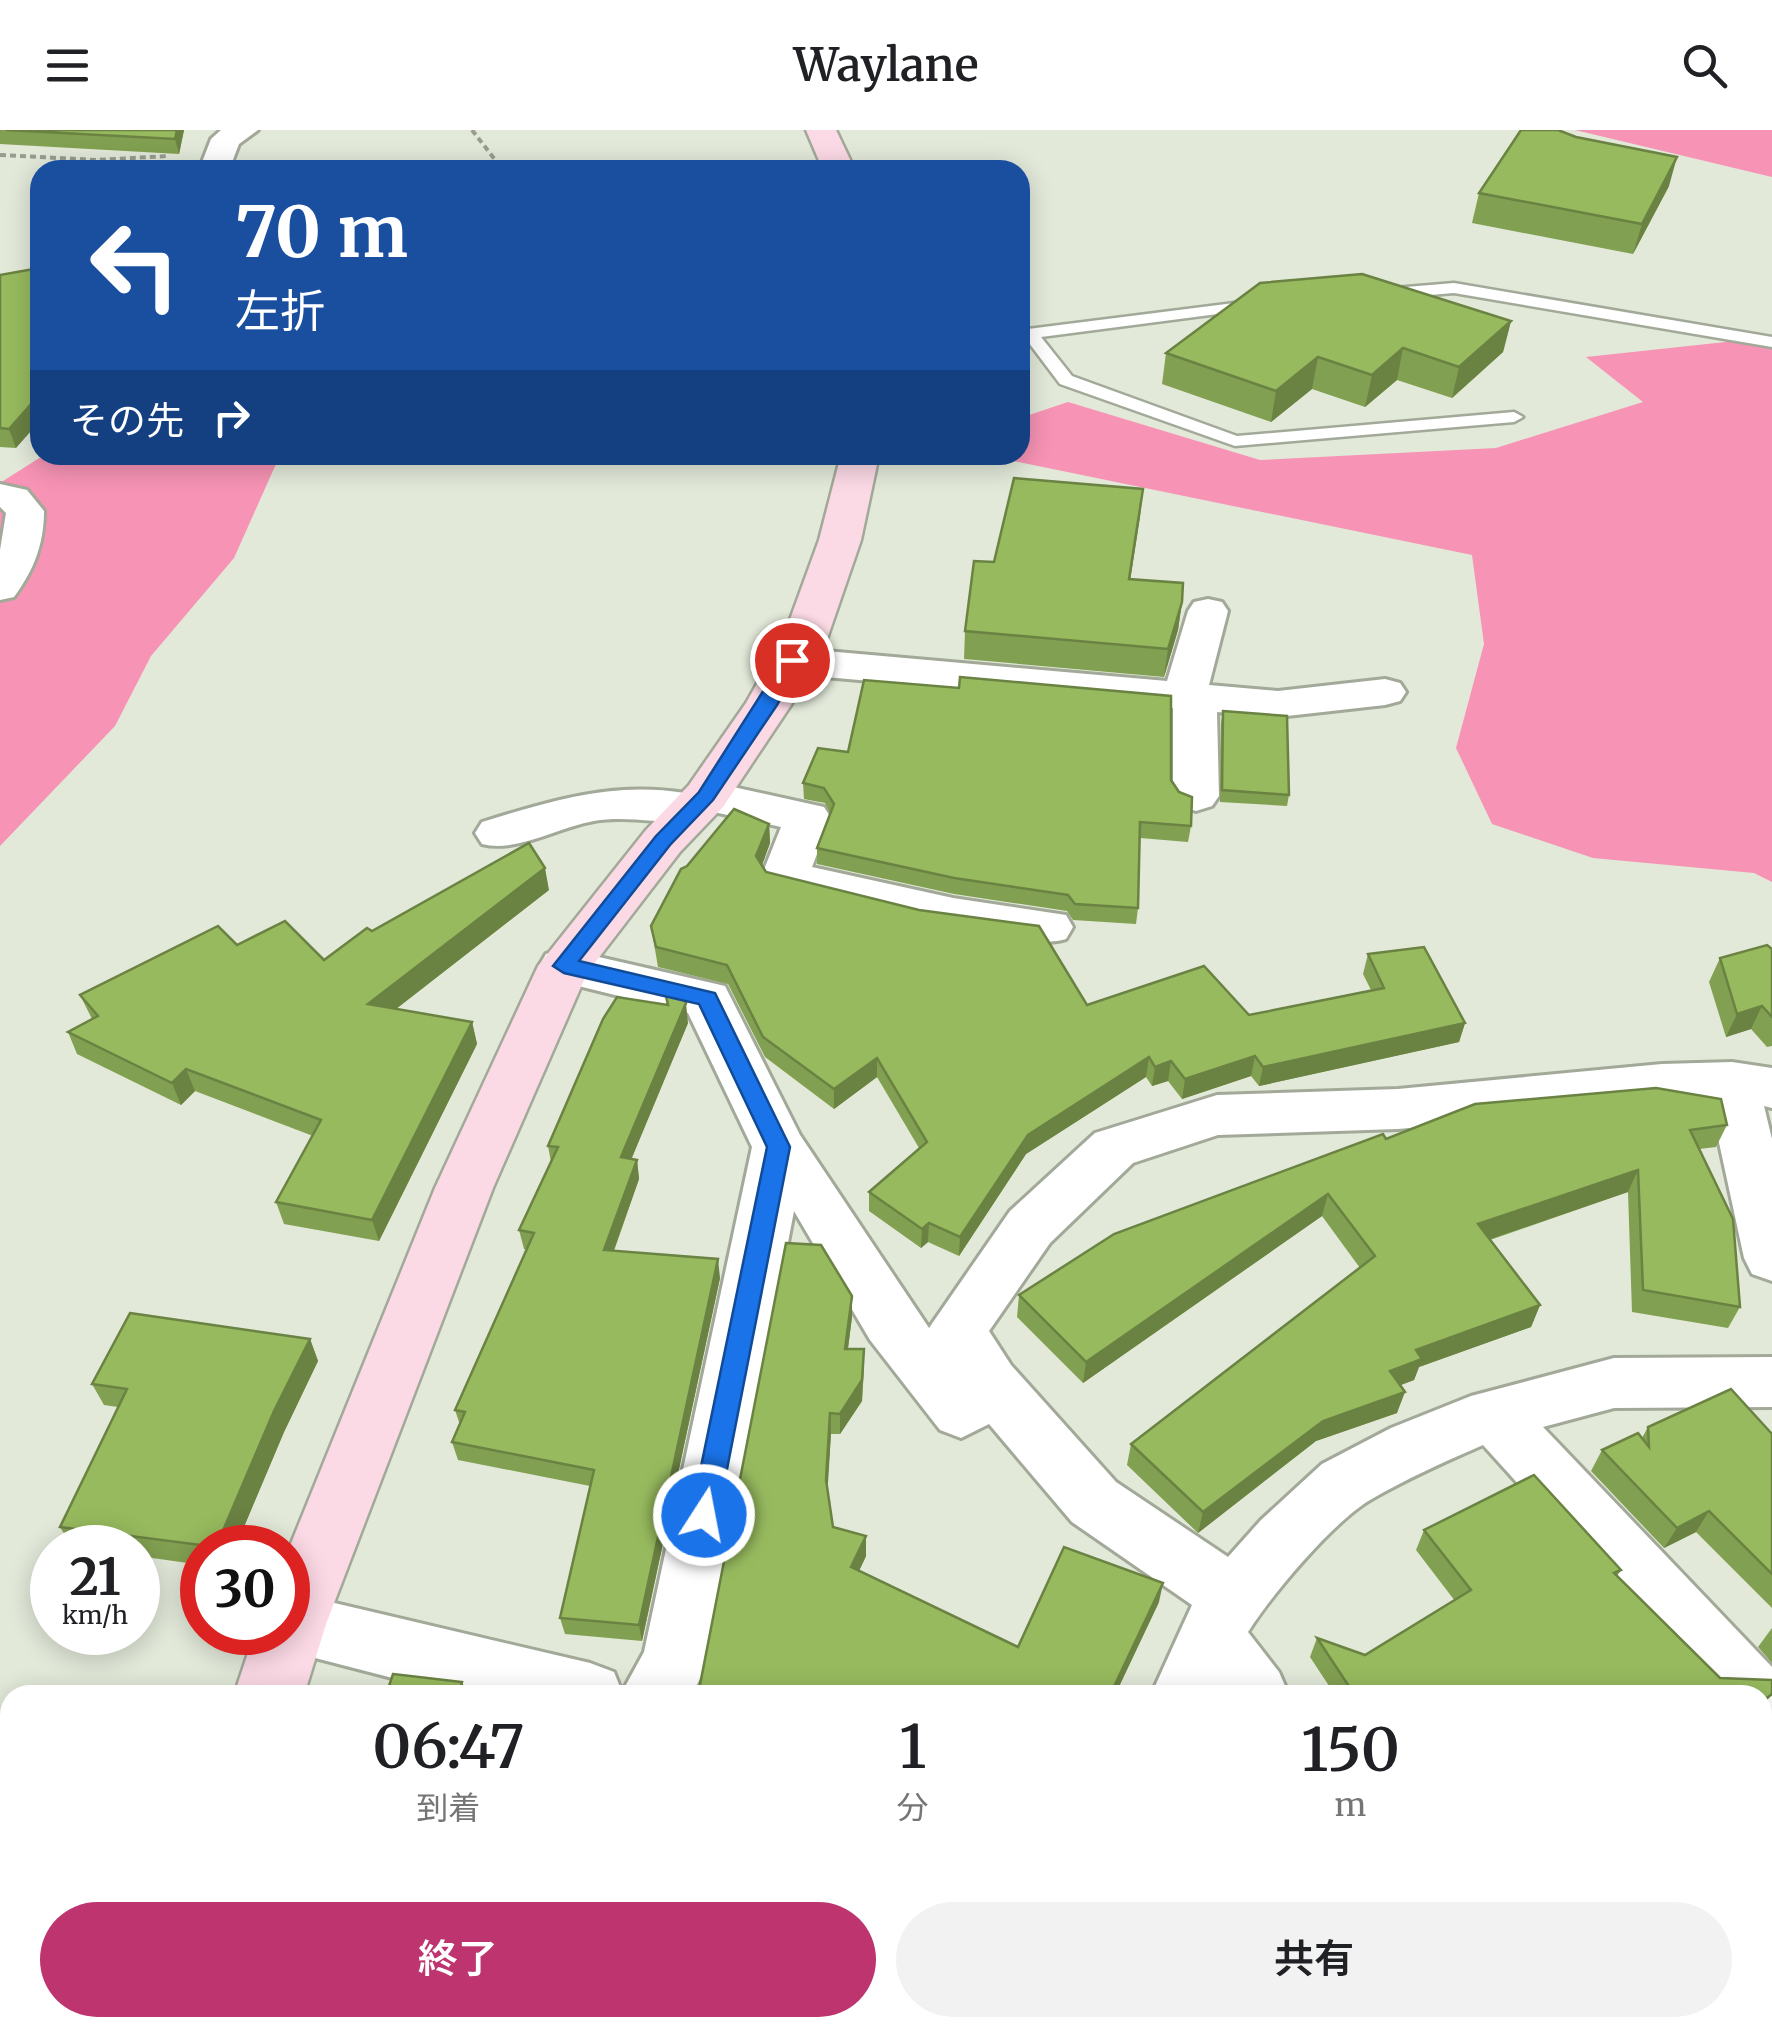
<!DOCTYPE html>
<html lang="ja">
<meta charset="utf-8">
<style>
:root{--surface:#fff;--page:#f2f2f2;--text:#202124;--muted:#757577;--accent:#bd346f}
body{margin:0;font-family:Merriweather,"Noto Sans JP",serif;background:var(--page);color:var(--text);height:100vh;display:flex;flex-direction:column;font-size:38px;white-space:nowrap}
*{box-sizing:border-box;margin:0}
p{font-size:32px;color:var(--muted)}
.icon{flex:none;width:55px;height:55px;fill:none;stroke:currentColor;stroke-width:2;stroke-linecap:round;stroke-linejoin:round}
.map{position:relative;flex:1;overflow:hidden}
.drawer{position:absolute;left:0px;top:1555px;width:1772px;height:352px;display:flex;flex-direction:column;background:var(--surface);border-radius:30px 30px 0 0;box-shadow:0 5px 25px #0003}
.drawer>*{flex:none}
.top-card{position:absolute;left:30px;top:30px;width:1000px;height:305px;border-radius:30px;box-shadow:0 5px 25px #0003;background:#1a4fa0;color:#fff;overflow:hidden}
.speed{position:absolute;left:30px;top:1395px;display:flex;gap:20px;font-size:50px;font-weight:700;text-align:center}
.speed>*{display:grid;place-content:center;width:130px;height:130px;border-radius:50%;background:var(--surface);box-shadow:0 5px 25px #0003;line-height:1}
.speed small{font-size:25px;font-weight:400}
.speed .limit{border:15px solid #d22;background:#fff;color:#111}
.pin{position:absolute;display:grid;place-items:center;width:85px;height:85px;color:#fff;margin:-42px;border:5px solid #fff;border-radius:50%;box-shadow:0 2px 10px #0007}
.me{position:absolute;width:110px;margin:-55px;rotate:11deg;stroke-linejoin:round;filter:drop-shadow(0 0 8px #0008)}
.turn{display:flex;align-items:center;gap:35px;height:210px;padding:0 40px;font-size:45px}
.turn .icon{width:130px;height:130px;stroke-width:2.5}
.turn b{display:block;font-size:70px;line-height:85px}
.then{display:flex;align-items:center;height:95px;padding:0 40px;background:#0003;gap:20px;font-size:38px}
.eta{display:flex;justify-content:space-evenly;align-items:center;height:170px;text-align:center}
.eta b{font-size:60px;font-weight:600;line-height:70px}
.cta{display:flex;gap:20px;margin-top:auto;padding:20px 40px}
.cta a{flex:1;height:115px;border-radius:60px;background:var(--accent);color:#fff;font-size:40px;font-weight:600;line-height:115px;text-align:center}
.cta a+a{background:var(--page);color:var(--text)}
header{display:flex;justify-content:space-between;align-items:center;height:130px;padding:0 40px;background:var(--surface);font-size:45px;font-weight:600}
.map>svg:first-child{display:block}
</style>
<header><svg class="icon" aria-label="menu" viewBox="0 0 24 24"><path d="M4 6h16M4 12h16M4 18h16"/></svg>Waylane<svg class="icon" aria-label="search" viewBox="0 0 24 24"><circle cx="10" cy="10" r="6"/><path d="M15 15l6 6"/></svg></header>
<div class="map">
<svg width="1772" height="1907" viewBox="0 0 1772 1907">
<rect width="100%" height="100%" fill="#e2e9d9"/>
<g fill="#f793b5">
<path d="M1575 0H1772V47Z"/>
<path d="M1772 207V752L1754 743 1593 728 1492 694 1456 618 1484 514 1472 425 984 325H1020V288L1068 272 1260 330 1496 318 1643 272 1586 227Z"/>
<path d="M44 325H280L234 428 151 526 115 596 0 716V353Z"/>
</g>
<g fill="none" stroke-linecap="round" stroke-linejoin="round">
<g stroke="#a2a999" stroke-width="5">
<g id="lane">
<path d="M1454 153 1772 207V217L1454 163 1382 169 1374 164 1382 159Z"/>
<path d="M1258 170 1264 172V178L1041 207 1072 246 1237 306 1514 282 1523 287 1514 292 1235 316 1060 254 1026 209 1020 210V200Z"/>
<path d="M10 1670V1704L0 1705V1671Z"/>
</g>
</g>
<g stroke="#a2a999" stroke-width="6">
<g id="street">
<path d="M221 0H258L239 14 229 40H199L211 9Z"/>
<path d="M0 354 27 360 44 381C44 414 34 440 14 467L0 470V420L6 383 0 377Z"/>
<path d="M1208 469 1222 472 1228 481 1209 555 1278 561 1385 549 1400 553 1406 562 1400 571 1385 575 1278 587 1217 582 1219 666 1212 676 1196 681 1180 676 1173 666V578L792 544 777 540 771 531 777 522 792 518 1167 551 1188 481 1194 472Z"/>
<path d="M706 651 824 677 831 688 812 737 953 768 1066 785 1073 797 1066 809C1011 825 830 775 768 758L761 747 781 697 714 682 709 690C676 698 633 684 594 691 558 697 517 723 482 714L475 703 482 692C550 671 613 651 685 663L690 656Z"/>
<path d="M564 819 725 856 800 1005 929 1198 1010 1081 1095 1003 1217 965 1398 959 1662 934 1732 932 1772 938V978L1764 976 1772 1009V1151L1752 1144 1744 1128 1710 971 1398 999 1218 1005 1133 1033 1050 1113 989 1201 1011 1235 1116 1352 1228 1427 1261 1390 1322 1334 1391 1298 1471 1266 1614 1228 1772 1227V1277L1614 1278 1543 1297 1772 1537V1590L1762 1593V1565H1709L1483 1315C1444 1332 1406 1349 1370 1370 1332 1393 1272 1464 1248 1502L1279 1542 1289 1565H1151L1192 1475 1072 1392 989 1294 961 1308 940 1300 870 1210 794 1081 708 1532 692 1565H458L269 1516 263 1502H288V1465L292 1463 590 1533 614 1542 622 1562 644 1522 752 1017 688 883 546 848 539 836 546 824Z"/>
<path d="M1010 1898H1086L1082 1907H1006Z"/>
<path d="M1459 1898H1538L1542 1907H1463Z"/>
</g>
</g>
<g stroke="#a2a999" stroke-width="5">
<g id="secondary">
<path d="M806 0H836L855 40H823Z"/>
<path d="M841 325H879L861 410 828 506 791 575 723 677 680 722 587 843 493 1058 326 1494 304 1565H234L255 1502H288V1421L435 1058 538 836 646 700 689 655 746 573 784 506 819 410Z"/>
<path d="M132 1898H212L211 1907H131Z"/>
</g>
</g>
<g stroke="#979c90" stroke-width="4" stroke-dasharray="6 4" stroke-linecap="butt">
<path d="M472 0 503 40"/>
<path d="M0 25 97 30 168 26"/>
</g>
<use href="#lane" fill="#fff" fill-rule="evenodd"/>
<use href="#street" fill="#fff" fill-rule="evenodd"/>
<use href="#secondary" fill="#fbd9e5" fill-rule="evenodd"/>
</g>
<g fill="#82a051">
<path d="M0 0H184L179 24 0 14Z"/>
<path d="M1669 56 1633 124 1472 93 1479 63Z"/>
<path d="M34 139 16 318 0 317V145Z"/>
<path d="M1511 191 1503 222 1452 268 1397 250 1365 277 1312 259 1271 292 1162 254 1166 223Z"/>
<path d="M1143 359 1130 449 1182 472 1178 500 1164 547 964 529 965 501 994 432Z"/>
<path d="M1223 581 1289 665 1287 676 1220 672 1221 593Z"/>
<path d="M848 622 1171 650 1191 696 1188 712 1140 708 1138 778 1136 794 1073 790 1067 781 954 764 817 734V718L830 683 825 673 804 669 803 653Z"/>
<path d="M769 694 770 713 762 735 766 742 1087 875 1249 885 1371 860 1363 844 1368 824 1465 893 1459 912 1259 956 1251 946 1182 969 1168 951 1152 956 1146 947 1026 1024 959 1126 928 1112 921 1118 869 1081V1062L919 1018 877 947 834 979 765 927 728 854 658 837 651 796Z"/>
<path d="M549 760 396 879 472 892 477 914 379 1111 284 1094 276 1072 313 1006 195 961 181 975 77 924 68 902 92 889 80 865 237 815 324 830 372 801Z"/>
<path d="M1772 819V916L1767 917 1751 899 1726 907 1709 852 1720 828Z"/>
<path d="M665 862 688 893 631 1029 637 1030 639 1049 614 1121 720 1148 642 1511 565 1504 560 1488 590 1356 458 1330 452 1312 460 1295 455 1280 527 1120 524 1119 519 1100 551 1032 548 1016 667 875Z"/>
<path d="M1727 995 1716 1017 1699 1019 1740 1177 1728 1198 1632 1182 1628 1062 1490 1110 1540 1175 1531 1197 1419 1237 1414 1250 1400 1255 1397 1283 1316 1311 1198 1403 1127 1335 1131 1314 1360 1138 1322 1086 1083 1253 1017 1187 1019 1165 1386 1009Z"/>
<path d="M852 1187 848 1219 864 1240 862 1271 840 1304H831L827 1359 833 1397 866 1406V1426L859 1441 1018 1517 1159 1472 1115 1565H698Z"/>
<path d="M310 1209 318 1231 284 1302 235 1418H202V1435L138 1426V1418H73L60 1397 118 1277 104 1275 92 1254Z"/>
<path d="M1648 1297 1772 1304V1478L1696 1402 1664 1418 1591 1341 1602 1320 1642 1308Z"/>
<path d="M1424 1400 1621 1440 1617 1446 1720 1548 1772 1564 1762 1577V1565H1335L1310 1527 1317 1508 1365 1525 1455 1471 1416 1420Z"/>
<path d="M1772 1498V1533L1758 1517Z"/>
<path d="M1553 1898H1754L1739 1907H1558Z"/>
</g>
<g fill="#6a8242">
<path d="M177 0H184L179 24 175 9Z"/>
<path d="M1677 27 1669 56 1633 124 1642 94Z"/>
<path d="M1511 191 1503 222 1452 268 1459 237Z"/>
<path d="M1403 218 1397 250 1365 277 1372 245Z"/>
<path d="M1318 227 1312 259 1271 292 1276 261Z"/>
<path d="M40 264V291L16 318 9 299Z"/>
<path d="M1143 359 1140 387 1126 477 1129 449Z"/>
<path d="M1182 472 1178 500 1164 547 1168 519Z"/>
<path d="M769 694 770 713 758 746 756 726Z"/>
<path d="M545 738 549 760 374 896 368 874Z"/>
<path d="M686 873 688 893 624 1047 621 1027Z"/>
<path d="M1762 876 1751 899 1726 907 1737 884Z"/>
<path d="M472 892 477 914 379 1111 372 1090Z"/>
<path d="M1465 893 1459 912 1259 956 1263 937Z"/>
<path d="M1255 926 1251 946 1182 969 1185 949Z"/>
<path d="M1149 927 1146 947 1026 1024 959 1126 960 1107 1028 1005Z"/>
<path d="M877 928V947L834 979V959Z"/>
<path d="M1171 931 1168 951 1152 956 1155 937Z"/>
<path d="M186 939 195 961 181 975 172 953Z"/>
<path d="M637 1030 639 1049 607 1139 604 1120Z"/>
<path d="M1638 1040 1628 1062 1470 1116 1478 1094Z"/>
<path d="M1328 1064 1322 1086 1083 1253 1086 1232Z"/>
<path d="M929 1093 928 1112 921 1118 922 1099Z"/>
<path d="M718 1129 720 1148 642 1511 639 1495Z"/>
<path d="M852 1166V1187L845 1240V1219Z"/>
<path d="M1540 1175 1531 1197 1419 1237 1414 1250 1383 1262 1390 1241 1416 1220Z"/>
<path d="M310 1209 318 1231 284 1302 235 1418H216L274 1281Z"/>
<path d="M864 1219 862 1271 840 1304V1284Z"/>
<path d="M1405 1262 1397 1283 1316 1311 1198 1403 1203 1382 1323 1291Z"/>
<path d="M830 1283 831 1304 827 1370 826 1350Z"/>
<path d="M1709 1381 1696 1402 1664 1418 1677 1398Z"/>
<path d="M866 1406V1426L852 1456 851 1437Z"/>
<path d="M1163 1453 1159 1472 1115 1565H1110Z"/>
<path d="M462 1552 467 1565H458Z"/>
<path d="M1772 1881V1886L1762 1892V1887Z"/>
<path d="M698 1898H703L702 1907H697Z"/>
<path d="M1747 1898H1754L1739 1907H1732Z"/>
</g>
<g fill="#97ba5e" stroke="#6a8242" stroke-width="2.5">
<path d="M6 0H177L175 9Z"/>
<path d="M1521 0H1558L1576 7 1677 27 1642 94 1479 63Z"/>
<path d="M38 129 40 130V264L9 299 0 298V145L34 139Z"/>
<path d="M1362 144 1511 191 1459 237 1403 218 1372 245 1318 227 1276 261 1166 223 1260 153Z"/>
<path d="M1014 348 1143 359 1129 449 1183 453 1182 472 1168 519 965 501 974 431 994 432Z"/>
<path d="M960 547 1171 566V650L1179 662 1192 667 1191 696 1140 692 1138 778 1075 774 1068 765 954 748 817 718 834 674 824 658 803 653 818 618 848 622 864 550 959 558Z"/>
<path d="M1223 581 1287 586 1289 665 1222 660Z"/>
<path d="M734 679 769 694 756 726 766 742 919 780 1039 796 1087 875 1204 836 1249 885 1384 858 1368 824 1424 817 1465 893 1263 937 1255 926 1185 949 1171 931 1155 937 1149 927 1028 1005 960 1107 929 1093 922 1099 869 1062 927 1012 877 928 834 959 763 907 727 835 656 817 651 796 681 739 687 736Z"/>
<path d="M529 713 545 738 368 874 472 892 372 1090 276 1072 321 990 186 939 172 953 68 902 98 886 80 865 218 796 237 815 285 791 324 830 367 798 372 801Z"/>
<path d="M1767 815 1772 819V887L1762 876 1737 884 1720 828Z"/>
<path d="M665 862 683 867 686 873 621 1027 637 1030 604 1120 718 1129 639 1495 560 1488 594 1340 452 1312 465 1282 455 1280 534 1103 519 1100 558 1017 548 1016 603 889 617 867 668 875Z"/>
<path d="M1656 958 1721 969 1727 995 1690 1000 1733 1089 1740 1177 1643 1160 1638 1040 1478 1094 1540 1175 1416 1220 1422 1229 1390 1241 1405 1262 1323 1291 1203 1382 1131 1314 1375 1126 1328 1064 1086 1232 1019 1165 1114 1104 1383 1004 1386 1009 1475 974Z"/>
<path d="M786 1113 821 1115 852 1166 845 1219H864L862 1250 840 1284 830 1283 826 1350 833 1397 866 1406 851 1437 1018 1517 1064 1417 1163 1453 1110 1565H698Z"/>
<path d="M130 1183 310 1209 274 1281 216 1417 60 1397 127 1259 92 1254Z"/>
<path d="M1731 1259 1772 1304V1444L1709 1381 1677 1398 1602 1320 1638 1303 1649 1317 1648 1297Z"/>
<path d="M1534 1345 1621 1440 1614 1443 1720 1548 1772 1550V1564L1762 1572V1565H1342L1352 1561 1317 1508 1365 1525 1471 1460 1424 1400Z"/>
<path d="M393 1544 462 1552 458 1565H386Z"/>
<path d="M1762 1630 1772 1640V1881L1762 1887Z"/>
<path d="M275 1898H698L697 1907H280L281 1905 274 1906Z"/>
<path d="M1134 1898H1354L1361 1907H1111Z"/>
<path d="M1575 1898H1747L1732 1907H1581Z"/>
</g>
<path fill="#1a73e8" stroke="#114b97" stroke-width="2.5" d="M792 525 802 530 777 575 713 670 670 715 579 831 715 863 790 1017 718 1385 714 1393 704 1397 695 1393 691 1385 767 1017 699 874 564 843 553 836 656 706 699 662 783 530Z"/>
</svg>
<div class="speed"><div>21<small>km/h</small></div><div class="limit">30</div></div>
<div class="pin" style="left:792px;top:530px;background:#d93025"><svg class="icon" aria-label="arrive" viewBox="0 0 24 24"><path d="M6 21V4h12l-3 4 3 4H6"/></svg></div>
<svg class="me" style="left:704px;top:1385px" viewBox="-20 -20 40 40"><circle r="17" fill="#1a73e8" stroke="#fff" stroke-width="3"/><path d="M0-11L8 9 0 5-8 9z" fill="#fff"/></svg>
<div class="top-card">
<div class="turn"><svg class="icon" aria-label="left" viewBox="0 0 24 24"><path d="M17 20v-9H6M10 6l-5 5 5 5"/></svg><div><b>70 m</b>左折</div></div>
<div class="then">その先<svg class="icon" aria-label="right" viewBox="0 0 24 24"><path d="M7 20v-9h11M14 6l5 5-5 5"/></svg></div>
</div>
<section class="drawer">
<div class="eta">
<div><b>06:47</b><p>到着</p></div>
<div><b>1</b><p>分</p></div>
<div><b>150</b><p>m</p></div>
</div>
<div class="cta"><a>終了</a><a>共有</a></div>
</section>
</div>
